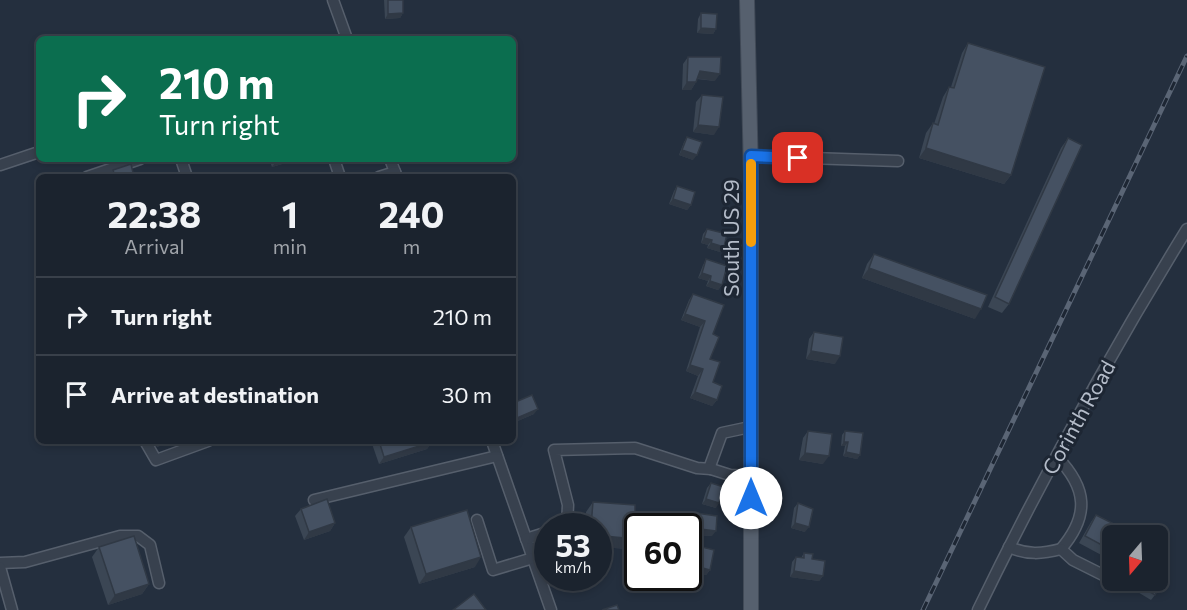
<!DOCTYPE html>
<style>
:root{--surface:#1b232e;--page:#282f3a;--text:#f1f3f6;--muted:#a0a4aa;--line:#39404a}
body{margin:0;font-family:Commissioner,sans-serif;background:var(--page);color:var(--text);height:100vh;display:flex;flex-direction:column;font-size:22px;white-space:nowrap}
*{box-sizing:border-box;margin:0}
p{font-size:20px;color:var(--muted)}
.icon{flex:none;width:33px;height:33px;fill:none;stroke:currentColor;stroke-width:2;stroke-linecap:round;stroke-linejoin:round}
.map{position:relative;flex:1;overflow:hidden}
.side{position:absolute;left:36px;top:174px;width:480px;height:270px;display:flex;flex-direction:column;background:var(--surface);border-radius:9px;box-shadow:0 3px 9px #0003,0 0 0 2px var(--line)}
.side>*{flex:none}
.guide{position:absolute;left:36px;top:36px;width:480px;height:126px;border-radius:9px;box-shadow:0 3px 9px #0003,0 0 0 2px var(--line);background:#0b6e4f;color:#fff;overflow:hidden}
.needle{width:39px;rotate:199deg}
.controls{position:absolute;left:1102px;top:525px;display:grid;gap:12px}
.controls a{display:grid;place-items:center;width:66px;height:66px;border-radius:9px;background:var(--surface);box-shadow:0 3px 9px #0003,0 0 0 2px var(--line);font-size:30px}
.speed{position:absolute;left:534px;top:513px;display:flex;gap:12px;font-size:30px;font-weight:700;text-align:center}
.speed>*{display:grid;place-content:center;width:78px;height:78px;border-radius:50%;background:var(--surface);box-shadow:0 3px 9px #0003,0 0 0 2px var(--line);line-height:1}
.speed small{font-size:15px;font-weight:400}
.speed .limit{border:3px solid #111;border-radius:9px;background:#fff;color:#111}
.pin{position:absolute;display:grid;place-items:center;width:51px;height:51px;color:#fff;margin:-26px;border-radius:12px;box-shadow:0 3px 9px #0006}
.me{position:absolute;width:66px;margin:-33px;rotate:0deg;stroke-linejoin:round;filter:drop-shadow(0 0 4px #0008)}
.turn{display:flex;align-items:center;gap:21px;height:126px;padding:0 24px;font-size:27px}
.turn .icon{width:78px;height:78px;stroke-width:2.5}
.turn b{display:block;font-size:42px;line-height:51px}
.eta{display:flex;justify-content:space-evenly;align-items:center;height:102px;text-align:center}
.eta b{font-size:36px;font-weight:700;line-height:42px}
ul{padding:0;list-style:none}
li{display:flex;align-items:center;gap:18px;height:78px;padding:0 24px;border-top:2px solid var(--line)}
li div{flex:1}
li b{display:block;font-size:22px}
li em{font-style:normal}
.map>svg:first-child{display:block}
</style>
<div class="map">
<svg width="1187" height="610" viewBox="0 0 1187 610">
<rect width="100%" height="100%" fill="#242f3e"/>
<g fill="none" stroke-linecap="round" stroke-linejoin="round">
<g stroke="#565f6c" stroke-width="13">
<g id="minor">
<path d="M333 0 347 39"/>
<path d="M751 156 898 161"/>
<path d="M181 159 187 177"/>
<path d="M334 159 340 177"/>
<path d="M390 159 397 177"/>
<path d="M0 165 39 152"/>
<path d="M87 177 140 159"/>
<path d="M379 177 395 172"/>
<path d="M750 427 722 433 710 466 711 469 730 475 751 476"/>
<path d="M145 441 156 460 208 441"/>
<path d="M492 441 551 610"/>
<path d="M314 500 497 456"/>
<path d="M477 520 493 570 533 558"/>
<path d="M563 526 567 525 568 505 554 450 635 448 697 468 711 469"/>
<path d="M526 539 548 532"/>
<path d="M1009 547C1027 555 1042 554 1061 549 1090 515 1087 488 1057 457"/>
<path d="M1061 549 1073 560 1113 580"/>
<path d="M0 563 25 562 120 536H138L150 545 159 583"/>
<path d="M0 567 12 610"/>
<path d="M978 610C1041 480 1111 352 1187 229"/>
</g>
</g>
<g stroke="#414a57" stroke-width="16">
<path id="major" d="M747 0 751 175V610"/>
</g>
<use href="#minor" stroke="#38414e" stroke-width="10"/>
<use href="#major" stroke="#56606e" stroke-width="14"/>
<g stroke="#5a6575" stroke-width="5">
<path id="rail" d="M923 610 1187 56"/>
</g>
<use href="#rail" stroke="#1d2633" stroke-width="3" stroke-dasharray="9" stroke-linecap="butt"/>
</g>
<g fill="#3b4654">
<path d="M384 0H403V13L400 18 385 19Z"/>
<path d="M701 13 716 29 713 34 697 33 698 19Z"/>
<path d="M968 43 1011 175 1004 184 919 158 926 133 933 123 934 124 943 97 949 87H951L962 53Z"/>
<path d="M688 57 715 81 697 79 696 82 691 90H682L683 64Z"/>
<path d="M702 95 714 135 693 132 696 102Z"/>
<path d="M687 137 693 160 679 155 684 142Z"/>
<path d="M1068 138 1009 304 1002 313 988 307 1061 148Z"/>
<path d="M269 159H299L272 167Z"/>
<path d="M113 170 134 177H108Z"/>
<path d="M677 186 691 205 687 210 669 204 674 191Z"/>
<path d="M707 229 724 247 720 252 707 248 708 245 701 243 703 234Z"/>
<path d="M874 254 975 319 862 278 867 264Z"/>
<path d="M706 259 722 285 718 290 706 286 708 281 698 278 703 265Z"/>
<path d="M693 294 713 334 710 359 713 382 717 400 712 406 690 398 698 376 686 371 700 327 681 320 689 300Z"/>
<path d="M814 332 835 364 806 359 809 339Z"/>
<path d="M513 403 534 414 513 423Z"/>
<path d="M808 431 823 464 799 460 803 438Z"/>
<path d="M845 431 860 455 857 459 843 456 845 446H841L842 435Z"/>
<path d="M154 441H174L157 447Z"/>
<path d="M371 441H432L427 449 379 464Z"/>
<path d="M711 483 716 508 702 504 707 488Z"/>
<path d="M593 502 635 539 628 549 601 547 598 551V526H585L586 512Z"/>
<path d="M798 503 805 532 791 528 794 508Z"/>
<path d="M301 509 335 523 330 531 304 540 295 516Z"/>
<path d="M696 513 712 536 696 535 697 528H691L692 519Z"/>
<path d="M1096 515 1111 550 1105 557 1079 543 1091 522Z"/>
<path d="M411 527 475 567 419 584 404 537Z"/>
<path d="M694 545 710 570 706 575 691 571 694 560 688 559V557L690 550Z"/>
<path d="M99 547 149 584 142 594 108 605 92 557Z"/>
<path d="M804 553 812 559 823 576 819 581 790 577 792 562 796 557 801 558Z"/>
<path d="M1136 580H1158L1155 595 1151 600 1131 588Z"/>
</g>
<g fill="#303945">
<path d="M403 13 400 18 385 19 388 14Z"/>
<path d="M701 28 716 29 713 34 697 33Z"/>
<path d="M700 71 720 74 715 81 694 78Z"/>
<path d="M687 82H696L691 90H682Z"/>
<path d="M698 125 719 127 714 135 693 132Z"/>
<path d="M926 148 1011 175 1004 184 919 158Z"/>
<path d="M682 150 697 155 693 160 679 155Z"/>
<path d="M279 159H299L272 167 277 160Z"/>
<path d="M673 199 691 205 687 210 669 204Z"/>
<path d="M704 238 712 240 708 245 701 243Z"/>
<path d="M711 243 724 247 720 252 707 248Z"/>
<path d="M869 268 981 309 975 319 862 278Z"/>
<path d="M702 273 711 276 708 281 698 278Z"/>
<path d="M710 281 722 285 718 290 706 286Z"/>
<path d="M685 314 705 321 700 327 681 320Z"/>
<path d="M811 351 840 356 835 364 806 359Z"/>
<path d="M690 365 703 369 698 376 686 371Z"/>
<path d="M695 392 717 400 712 406 690 398Z"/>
<path d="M538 409 534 414 513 423 517 418Z"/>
<path d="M161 441H174L157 447Z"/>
<path d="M432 442 427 449 379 464 384 457Z"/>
<path d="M844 442H848L845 446H841Z"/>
<path d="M846 452 860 455 857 459 843 456Z"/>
<path d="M805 453 829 456 823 464 799 460Z"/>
<path d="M706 499 719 503 716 508 702 504Z"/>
<path d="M695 522 700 523 697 528H691Z"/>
<path d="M335 523 330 531 304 540 309 532Z"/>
<path d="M795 523 809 527 805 532 791 528Z"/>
<path d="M700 529 716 531 712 536 696 535Z"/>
<path d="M605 536 635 539 628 549 601 547 598 551V542Z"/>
<path d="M692 554 698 555 694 560 688 559Z"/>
<path d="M481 557 475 567 419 584 426 574Z"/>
<path d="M695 566 710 570 706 575 691 571Z"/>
<path d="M794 571 823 576 819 581 790 577Z"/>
<path d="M149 584 142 594 108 605 115 595Z"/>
</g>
<g fill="#455162" stroke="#303945" stroke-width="1.5">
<path d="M388 0H403V13L388 14Z"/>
<path d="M701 13 717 14 716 29 701 28Z"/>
<path d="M968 43 1045 67 1011 175 926 148 933 123 938 125 949 87 954 88Z"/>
<path d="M688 57H721L720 74 700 71 696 82H687Z"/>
<path d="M702 95 723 97 719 127 698 125Z"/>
<path d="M687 137 702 142 697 155 682 150Z"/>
<path d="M1068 138 1082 145 1009 304 995 297Z"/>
<path d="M131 164 134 177H115L113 170Z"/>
<path d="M677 186 695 192 691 205 673 199Z"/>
<path d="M707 229 727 234 724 247 711 243 712 240 704 238Z"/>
<path d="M874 254 987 295 981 309 869 268Z"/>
<path d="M706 259 727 266 722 285 710 281 711 276 702 273Z"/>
<path d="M693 294 724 305 713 334 719 337 710 359 720 362 713 382 722 386 717 400 695 392 703 369 690 365 705 321 685 314Z"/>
<path d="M814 332 843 337 840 356 811 351Z"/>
<path d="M532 395 538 409 517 418 513 409V403Z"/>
<path d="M808 431 832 434 829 456 805 453Z"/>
<path d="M845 431 863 433 860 455 846 452 848 442H844Z"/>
<path d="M379 441H432V442L384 457Z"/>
<path d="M711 483 724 487 719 503 706 499Z"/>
<path d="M327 499 335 523 309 532 301 509Z"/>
<path d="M593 502 635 505V539L605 536 604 543 598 542V526H591Z"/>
<path d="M798 503 813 509 809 527 795 523Z"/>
<path d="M467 510 481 557 426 574 411 527Z"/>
<path d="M696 513 717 516 716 531 700 529V523L695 522Z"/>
<path d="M1096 515 1122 528 1118 536H1113V545L1111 550 1085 536Z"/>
<path d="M134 536 149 584 115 595 99 547Z"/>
<path d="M694 545 714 550 710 570 695 566 698 555 692 554Z"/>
<path d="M804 553 813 554 812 559 825 561 823 576 794 571 796 557 804 558Z"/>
<path d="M1158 574 1165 578 1155 595 1135 583 1137 580H1158Z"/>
<path d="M474 594 486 610H453Z"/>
<path d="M617 605 619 610H602Z"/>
</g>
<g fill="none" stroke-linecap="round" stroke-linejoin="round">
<g stroke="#114b97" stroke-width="15">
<path id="route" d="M751 498V156L798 158"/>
</g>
<use href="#route" stroke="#1a73e8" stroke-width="10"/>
<path stroke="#f59e0b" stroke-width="10" d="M751 242V164"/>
</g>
<g text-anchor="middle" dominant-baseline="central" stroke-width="6" stroke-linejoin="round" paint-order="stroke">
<g font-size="21" fill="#b4bcc9" stroke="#1d2633">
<text transform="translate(730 238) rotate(-90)">South US 29</text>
<text transform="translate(1078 417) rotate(-61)">Corinth Road</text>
</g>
</g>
</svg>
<div class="controls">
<a><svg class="needle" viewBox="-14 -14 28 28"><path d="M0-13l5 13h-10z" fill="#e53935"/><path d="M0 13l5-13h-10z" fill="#a0a4aa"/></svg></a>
</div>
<div class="speed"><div>53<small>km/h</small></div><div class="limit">60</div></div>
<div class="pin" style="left:798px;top:158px;background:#d93025"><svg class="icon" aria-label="arrive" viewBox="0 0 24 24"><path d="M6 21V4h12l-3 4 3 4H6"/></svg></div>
<svg class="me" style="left:751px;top:498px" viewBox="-20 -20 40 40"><circle r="19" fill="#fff"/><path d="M0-13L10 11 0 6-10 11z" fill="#1a73e8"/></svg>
<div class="guide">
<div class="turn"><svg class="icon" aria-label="right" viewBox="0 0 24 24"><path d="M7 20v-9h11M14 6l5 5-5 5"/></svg><div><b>210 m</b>Turn right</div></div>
</div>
<section class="side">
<div class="eta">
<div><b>22:38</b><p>Arrival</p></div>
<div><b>1</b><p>min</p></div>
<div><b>240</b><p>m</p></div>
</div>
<ul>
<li><svg class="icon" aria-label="right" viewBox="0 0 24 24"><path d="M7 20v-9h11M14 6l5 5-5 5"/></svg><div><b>Turn right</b></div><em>210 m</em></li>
<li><svg class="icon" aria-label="arrive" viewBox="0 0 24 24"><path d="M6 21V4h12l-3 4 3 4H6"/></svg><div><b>Arrive at destination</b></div><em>30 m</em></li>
</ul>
</section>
</div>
